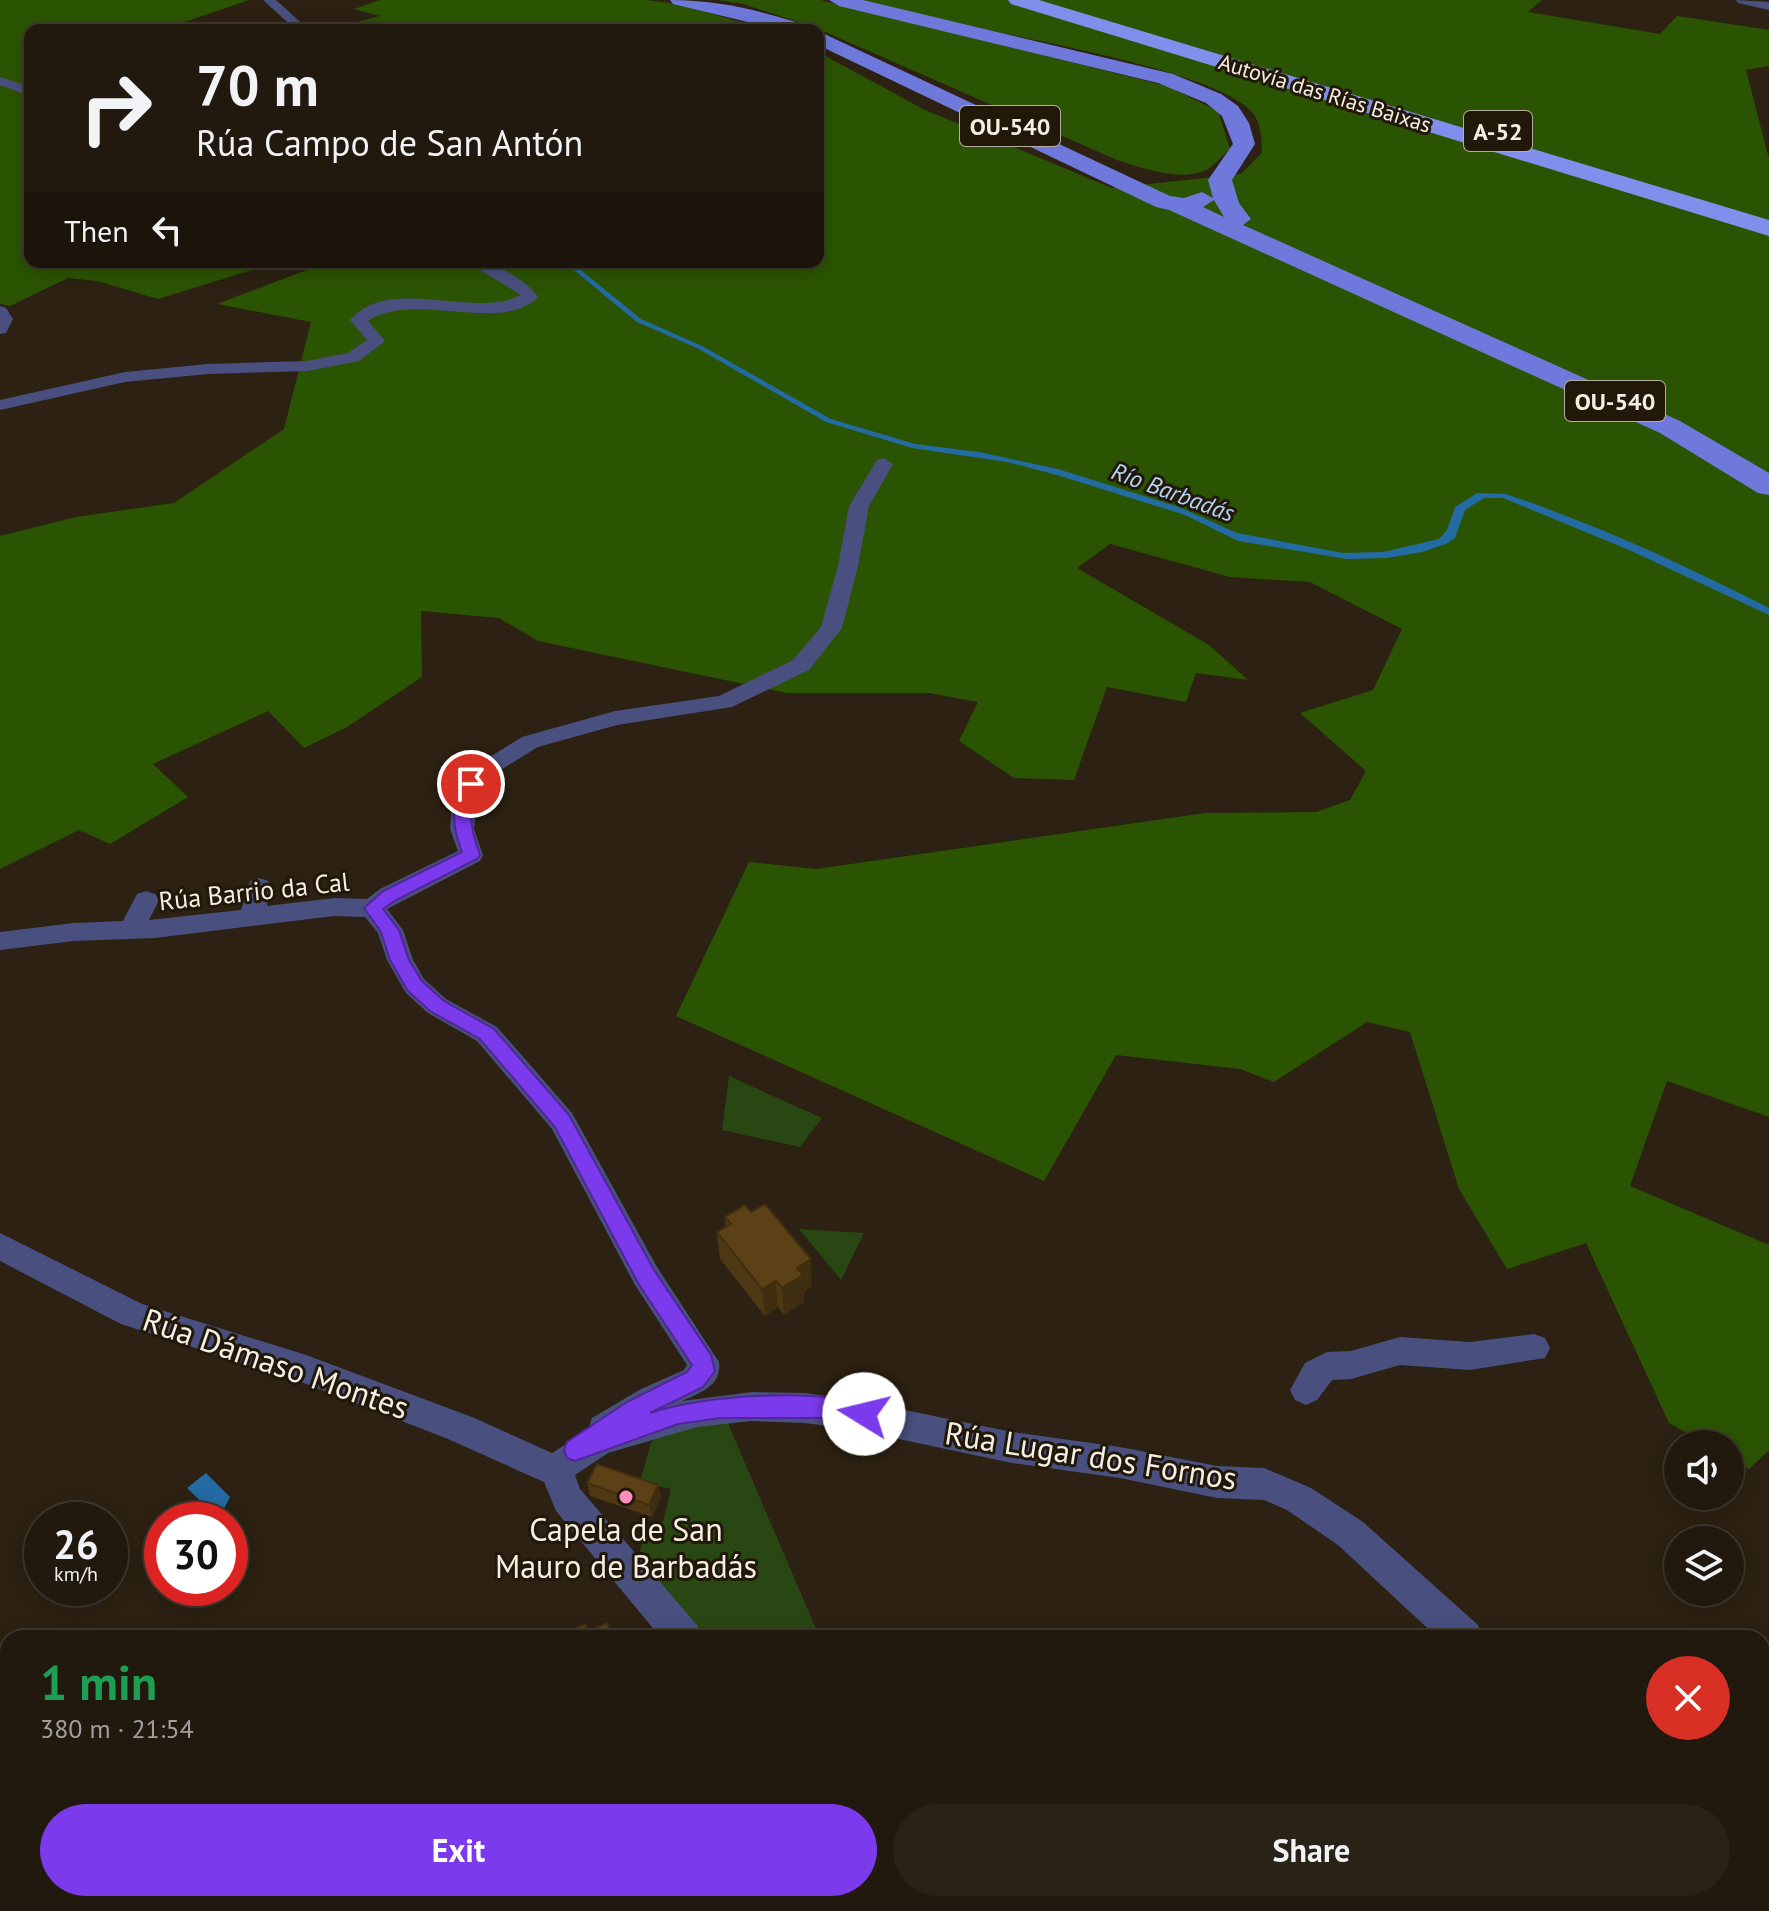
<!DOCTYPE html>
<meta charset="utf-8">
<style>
:root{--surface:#21190e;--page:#292217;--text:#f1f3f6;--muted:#a2a09e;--line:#3e382e;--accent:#7c3aed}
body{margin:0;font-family:"PT Sans",sans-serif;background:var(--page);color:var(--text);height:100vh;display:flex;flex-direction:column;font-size:30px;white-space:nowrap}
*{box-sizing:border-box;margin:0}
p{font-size:26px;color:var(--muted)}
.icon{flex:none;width:44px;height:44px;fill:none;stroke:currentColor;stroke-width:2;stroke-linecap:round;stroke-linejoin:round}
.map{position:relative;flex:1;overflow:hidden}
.side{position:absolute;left:0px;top:1630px;width:1770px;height:282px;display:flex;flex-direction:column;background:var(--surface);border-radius:24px 24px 0 0;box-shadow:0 4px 20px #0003,0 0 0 2px var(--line)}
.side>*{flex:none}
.top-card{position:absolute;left:24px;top:24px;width:800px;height:244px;border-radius:16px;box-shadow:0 4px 20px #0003,0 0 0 2px var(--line);background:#21190e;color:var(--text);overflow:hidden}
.fabs{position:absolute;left:1664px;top:1430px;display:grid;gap:16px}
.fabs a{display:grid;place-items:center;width:80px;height:80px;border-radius:50%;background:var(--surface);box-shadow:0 4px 20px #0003,0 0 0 2px var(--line);font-size:40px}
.speed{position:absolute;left:24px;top:1502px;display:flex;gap:16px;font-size:40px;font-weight:700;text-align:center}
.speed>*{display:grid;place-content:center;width:104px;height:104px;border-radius:50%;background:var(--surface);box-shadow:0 4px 20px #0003,0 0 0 2px var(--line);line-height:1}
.speed small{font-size:20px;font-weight:400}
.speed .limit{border:12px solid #d22;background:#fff;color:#111}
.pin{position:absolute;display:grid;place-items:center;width:68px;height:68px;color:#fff;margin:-34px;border:4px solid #fff;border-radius:50%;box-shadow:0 2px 8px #0007}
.me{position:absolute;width:88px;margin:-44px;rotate:279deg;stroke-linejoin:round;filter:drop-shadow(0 0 6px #0008)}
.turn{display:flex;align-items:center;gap:28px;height:168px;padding:0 40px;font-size:36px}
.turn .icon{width:104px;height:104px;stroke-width:2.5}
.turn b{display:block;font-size:56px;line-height:68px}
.then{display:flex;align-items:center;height:76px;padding:0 40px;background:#0003;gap:16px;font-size:30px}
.round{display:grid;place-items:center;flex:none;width:84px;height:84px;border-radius:42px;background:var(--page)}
.summary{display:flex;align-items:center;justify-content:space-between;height:136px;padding:0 40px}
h1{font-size:48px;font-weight:600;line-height:60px;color:#1e9e55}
.primary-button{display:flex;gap:16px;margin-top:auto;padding:16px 40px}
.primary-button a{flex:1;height:92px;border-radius:48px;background:var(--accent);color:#fff;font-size:32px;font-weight:600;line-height:92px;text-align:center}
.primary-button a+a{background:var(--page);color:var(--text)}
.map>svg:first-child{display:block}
</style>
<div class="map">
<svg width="1769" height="1911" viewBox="0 0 1769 1911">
<rect width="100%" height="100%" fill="#2c2112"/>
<g fill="#294712">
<path d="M729 1076 822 1118 800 1147 722 1130Z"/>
<path d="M799 1229 864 1233 841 1280Z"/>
<path d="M727 1421 817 1631 795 1638H700L639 1559 641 1546 664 1519 671 1489 640 1482 651 1443 661 1432Z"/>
</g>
<g fill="#2b5402">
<path d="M0 0H249L173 26 180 30H30V262H278L158 299 97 281 68 278 10 306 0 304Z"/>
<path d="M380 0H646L678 4 768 30H326L380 16 354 9Z"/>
<path d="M717 0H820L1167 86 1218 111 1230 149C1223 155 1214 166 1206 170 1179 182 1143 168 1117 160L814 27 743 4Z"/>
<path d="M860 0H1542L1528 12 1660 34 1677 16 1769 30V66L1746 70 1769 159V1117L1667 1081 1630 1186 1769 1245V1450L1749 1469 1730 1458V1444H1706L1669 1423 1586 1243 1507 1269 1459 1189 1410 1032 1367 1022 1274 1082 1240 1069 1116 1055 1044 1181 676 1016 749 862 816 869 1205 813 1316 812 1350 800 1366 771 1300 713 1373 690 1402 629 1310 582 1230 577 1110 544 1077 568 1209 645 1248 680 1196 673 1186 702 1107 687 1074 780 1014 778 959 741 978 702 929 693H787L538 641 499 618 421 611 422 677 347 727 304 748 268 711 153 764 188 797 110 844 79 830 0 869V536L76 517 174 503 284 429 311 322 217 304 328 262 376 270 441 262H818V52L925 110 1112 188 1241 174 1262 153C1262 139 1261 123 1252 112 1218 74 1051 44 997 32 951 22 906 11 860 0Z"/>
</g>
<g fill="#246aa3">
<path d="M564 262H571L641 319 702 346 831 419 915 444 979 452 1058 469 1179 507 1237 533 1343 553 1383 552 1439 539 1447 530 1455 507 1477 493 1506 494C1595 524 1685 565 1769 608V615L1629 550 1503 498H1484L1465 510 1455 538 1448 543 1422 552 1387 558 1347 559 1238 541 1185 515 1057 475 1007 462 912 448 826 422 697 348 637 322Z"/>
<path d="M206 1473 230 1497 223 1511 212 1512 187 1488Z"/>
</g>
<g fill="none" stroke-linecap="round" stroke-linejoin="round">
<g fill="#49507f" fill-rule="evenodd">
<path d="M263 0H276L309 30H296Z"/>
<path d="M1736 0 1769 2V10L1738 3Z"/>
<path d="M0 77 30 87V96L0 85Z"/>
<path d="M467 262C493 262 523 276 538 297 501 335 414 290 368 321L385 341 359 361 307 371 208 374 125 382 0 410V400L125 372 208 364 307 361 348 353 367 340 350 320C390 274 473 320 521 295Z"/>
<path d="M0 306 6 308 13 319 6 333 0 334Z"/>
<path d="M884 458 893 464 869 506 858 566 842 628 809 670 732 707 617 725 538 747 496 773 477 793 474 829 483 855 480 861 387 909 403 930 413 960 424 979 446 999 497 1027 572 1113 657 1267 719 1362C722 1386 700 1393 682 1401L752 1392 805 1393 856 1400 1012 1432 1120 1447 1217 1466 1264 1468 1311 1488 1363 1522 1478 1625 1483 1638H1438L1338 1545 1287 1510 1264 1500 1217 1498 1120 1478 1012 1463 856 1430 805 1423 752 1421 697 1427 608 1453 575 1475 580 1489 697 1625 702 1638H661L556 1511 544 1482 448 1439 304 1383 121 1324 0 1261V1233L142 1304 306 1355 472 1417 552 1453 588 1430 592 1418 641 1389 684 1370 687 1365 635 1285 552 1129 477 1041 428 1013 406 993 387 960 378 933 365 917 334 916 155 938 74 941 0 950V932L74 923 123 921 137 894 146 891 155 894 159 900 149 920 241 910 250 881 259 878 268 881 271 887 267 906 334 898 367 899 380 889 458 851 450 829 453 791 480 763 522 737 615 711 719 696 793 660 821 627 838 566 849 506 877 460Z"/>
<path d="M1534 1334 1545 1338 1550 1348 1545 1358 1470 1370 1400 1365 1351 1379 1332 1380 1317 1400 1306 1405 1295 1400 1290 1390 1305 1363 1327 1352 1351 1351 1400 1337 1470 1342Z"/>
<rect x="1762" y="1682" width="7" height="38"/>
<path d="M0 1704 8 1708V1767L0 1764Z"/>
<path d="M371 1904H442L439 1911H368Z"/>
<path d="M844 1904H969L972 1911H847Z"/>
<path d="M1146 1904H1189L1192 1911H1149Z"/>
</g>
<g fill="#5e67b3" fill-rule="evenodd">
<path d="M8 1874V1904H37L34 1911H0V1877Z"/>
<path d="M1309 1904H1371L1374 1911H1312Z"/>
</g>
<g fill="#6e79db" fill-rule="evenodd">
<path d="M670 0C719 0 762 11 808 26L811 30H781L673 4Z"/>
<path d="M829 0H863L1173 74 1221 94 1238 106 1249 123 1255 144 1232 180 1239 203 1251 219 1243 225 1680 421 1769 473V495L1758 493 1660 433 1169 210 1156 207 818 45V31L1170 196 1184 198 1202 192 1213 198 1208 180 1233 144 1222 116 1206 103 1158 83 839 6ZM1214 200 1224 217 1203 207Z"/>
</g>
<path fill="#828eec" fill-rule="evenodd" d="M1008 0H1039L1769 220V236L1011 4Z"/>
</g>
<g fill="#4f3814">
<path d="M725 1217 812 1286 804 1292V1302L784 1315 778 1307 765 1316 720 1259 717 1232 726 1226Z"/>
<path d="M587 1483 658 1485 661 1497 652 1517 590 1496Z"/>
</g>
<g fill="#402e10">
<path d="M811 1259 812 1286 804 1292V1302L784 1315 782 1288 797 1268Z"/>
<path d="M776 1281 778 1307 765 1316 762 1289Z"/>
<path d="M658 1485 661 1497 652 1517 649 1505Z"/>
</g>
<g fill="#5c4117" stroke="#402e10" stroke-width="2">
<path d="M765 1204 811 1259 797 1268 803 1275 782 1288 776 1281 762 1289 717 1232 731 1224 725 1217 745 1205 751 1212Z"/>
<path d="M597 1464 658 1485 649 1505 587 1483Z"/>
<path d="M607 1623 612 1638H570L568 1631 585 1624 588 1631Z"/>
</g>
<path fill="#7c3aed" stroke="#51269a" stroke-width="2" d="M471 778 479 784C467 810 470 828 480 855L477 859 396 900 383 909 399 930 409 960 422 981 444 1001 494 1029 569 1115 654 1270 711 1355 715 1371 703 1387 650 1413C702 1395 820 1387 873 1407L876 1414 873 1422 864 1425 826 1418H720L678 1424 575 1461 567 1458 564 1450 567 1442 627 1402 687 1372 692 1365 638 1283 555 1127 480 1039 430 1011 408 991 390 960 381 932 364 908 383 891 462 852C452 826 450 805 465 780Z"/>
<circle fill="#fe8ebd" stroke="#221809" stroke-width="3" cx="626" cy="1497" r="8"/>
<g text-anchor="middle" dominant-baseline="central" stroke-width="6" stroke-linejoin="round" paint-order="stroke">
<g font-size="22" fill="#f5eee4" stroke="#221809">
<text transform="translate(1325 93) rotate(17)">Autovía das Rías Baixas</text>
</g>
<g fill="#221809" stroke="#b6aea2" stroke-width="2">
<rect x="960" y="106" width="100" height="40" rx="6"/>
<rect x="1464" y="111" width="68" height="40" rx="6"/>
<rect x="1565" y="381" width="100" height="40" rx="6"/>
</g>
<g font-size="24" font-weight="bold" fill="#f5eee4">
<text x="1010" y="126">OU-540</text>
<text x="1498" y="131">A-52</text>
<text x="1615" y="401">OU-540</text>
</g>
<g font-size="24" font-style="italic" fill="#b4d5f6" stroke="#221809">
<text transform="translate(1173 492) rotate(20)">Río Barbadás</text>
</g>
<g font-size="26" fill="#f5eee4" stroke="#221809">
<text transform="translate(254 891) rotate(-6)">Rúa Barrio da Cal</text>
</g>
<g font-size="32" fill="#f5eee4" stroke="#221809">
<text transform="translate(276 1363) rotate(19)">Rúa Dámaso Montes</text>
<text transform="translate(1091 1455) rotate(9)">Rúa Lugar dos Fornos</text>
</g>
<g font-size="32" fill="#f5eee4" stroke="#221809">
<text x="626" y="1529">Capela de San<tspan x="626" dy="37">Mauro de Barbadás</tspan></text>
</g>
</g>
</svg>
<div class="fabs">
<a><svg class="icon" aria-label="sound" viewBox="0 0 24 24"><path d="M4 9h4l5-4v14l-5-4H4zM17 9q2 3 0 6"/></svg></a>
<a><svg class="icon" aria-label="layers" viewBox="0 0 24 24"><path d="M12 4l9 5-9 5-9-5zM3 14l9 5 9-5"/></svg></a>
</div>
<div class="speed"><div>26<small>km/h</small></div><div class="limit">30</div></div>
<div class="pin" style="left:471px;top:784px;background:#d93025"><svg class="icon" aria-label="arrive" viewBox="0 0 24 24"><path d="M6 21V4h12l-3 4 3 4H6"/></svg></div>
<svg class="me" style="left:864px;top:1414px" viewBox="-20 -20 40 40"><circle r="19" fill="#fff"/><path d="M0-13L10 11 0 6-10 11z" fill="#7c3aed"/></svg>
<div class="top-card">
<div class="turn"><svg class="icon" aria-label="right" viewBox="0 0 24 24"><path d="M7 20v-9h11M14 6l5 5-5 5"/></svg><div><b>70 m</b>Rúa Campo de San Antón</div></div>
<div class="then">Then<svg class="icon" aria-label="left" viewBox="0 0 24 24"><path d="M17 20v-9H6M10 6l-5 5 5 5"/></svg></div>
</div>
<section class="side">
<div class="summary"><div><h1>1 min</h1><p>380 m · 21:54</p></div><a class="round" style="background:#d93025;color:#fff"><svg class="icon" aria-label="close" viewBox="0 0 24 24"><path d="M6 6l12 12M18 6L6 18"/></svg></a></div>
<div class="primary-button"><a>Exit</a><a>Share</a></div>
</section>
</div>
